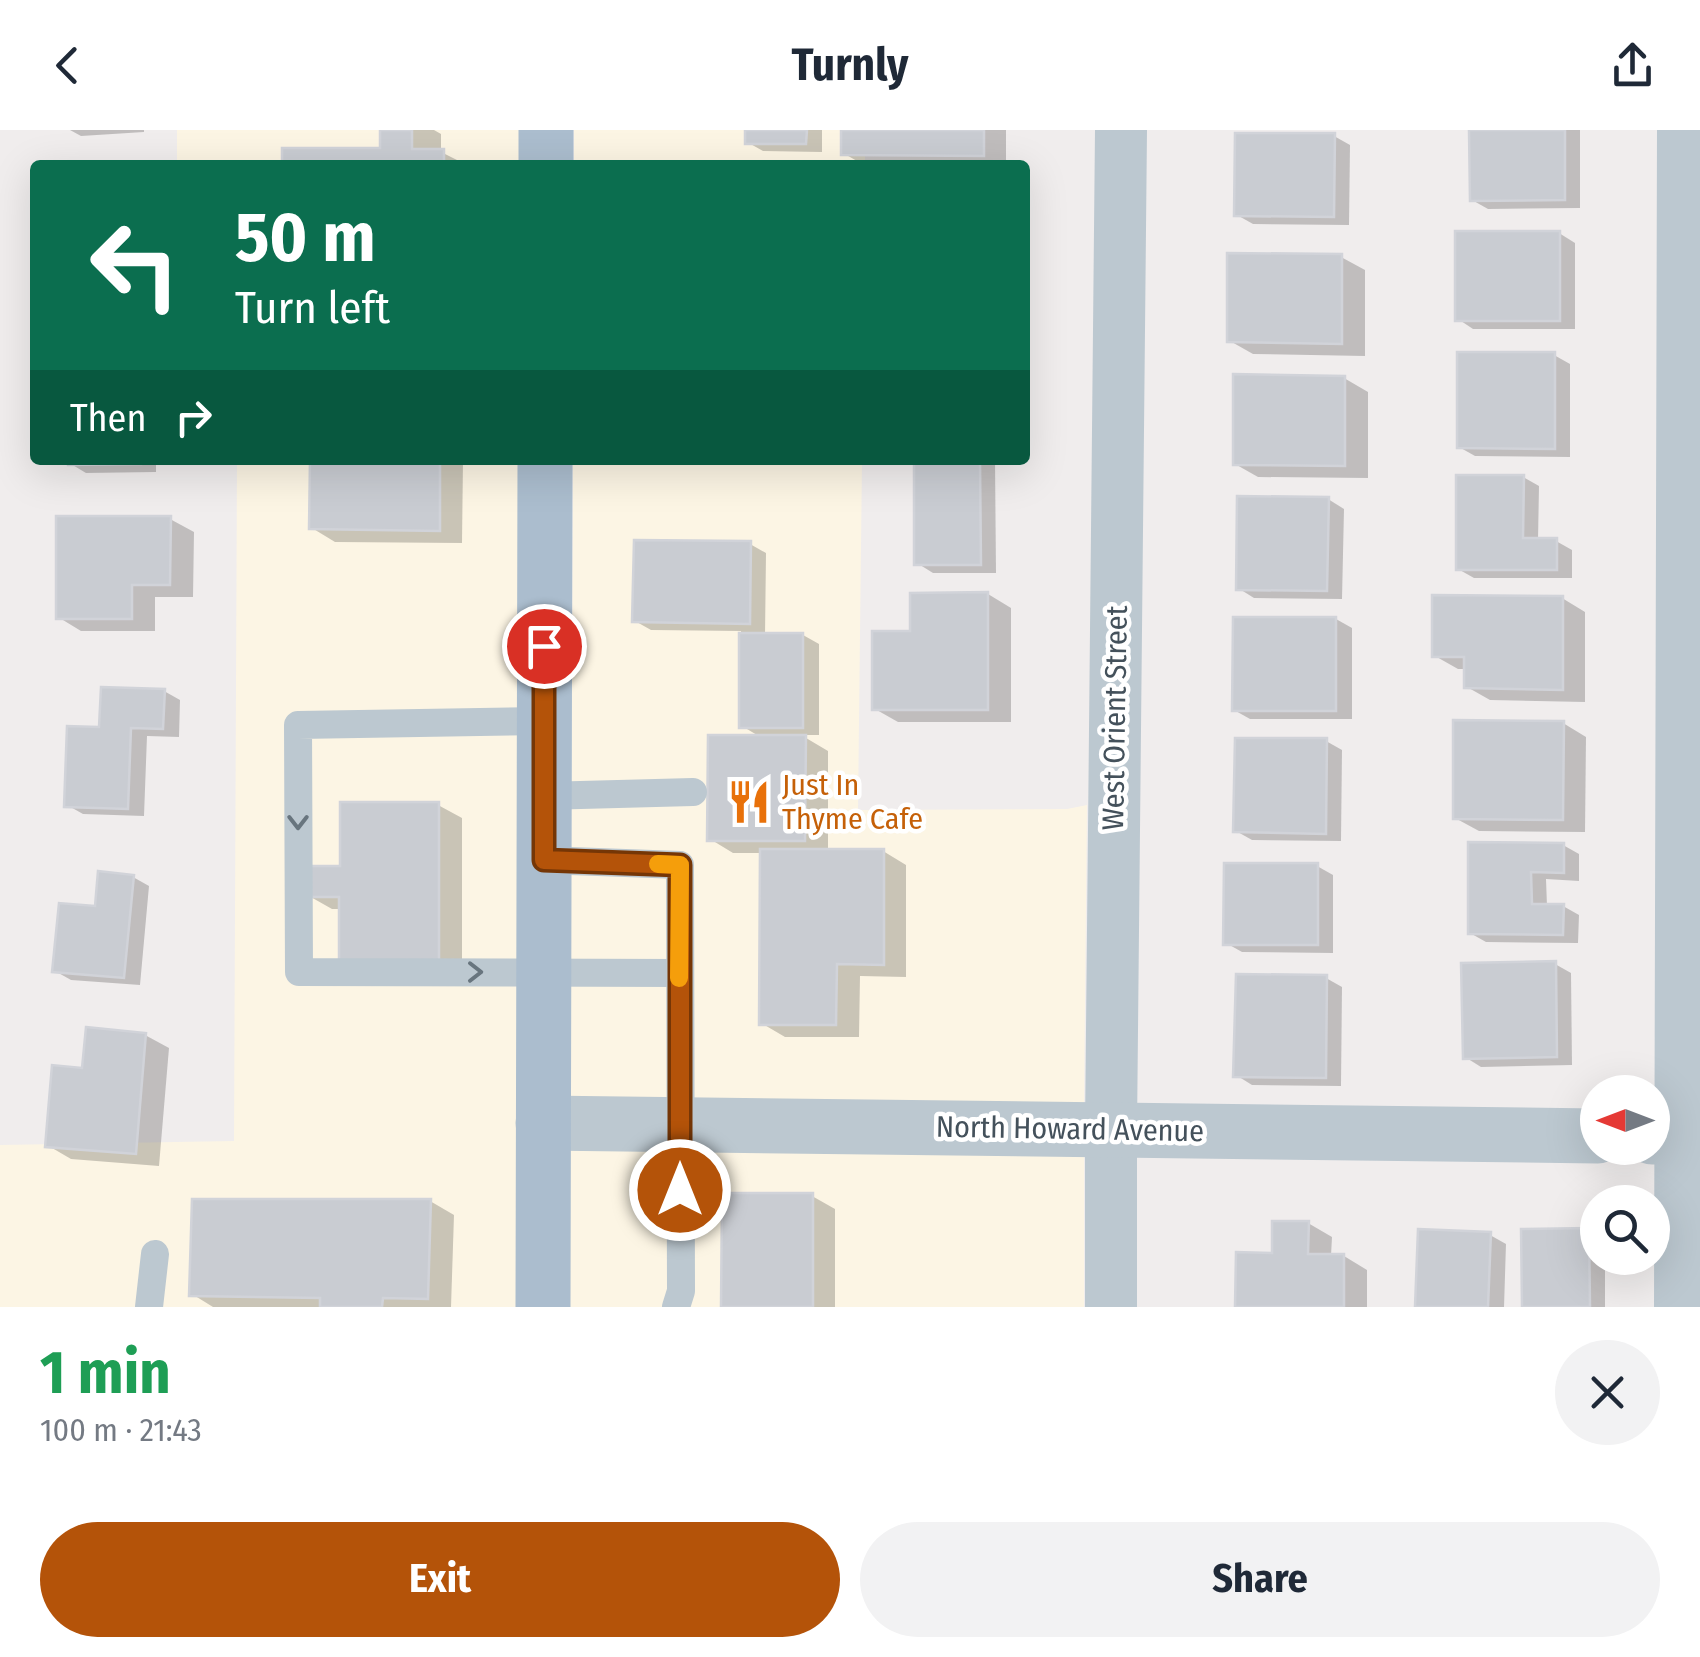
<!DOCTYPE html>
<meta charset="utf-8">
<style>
:root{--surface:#fff;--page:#f2f2f3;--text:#1f2937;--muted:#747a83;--accent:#b45309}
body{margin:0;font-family:"Fira Sans Condensed",sans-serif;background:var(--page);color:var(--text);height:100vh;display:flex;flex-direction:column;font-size:38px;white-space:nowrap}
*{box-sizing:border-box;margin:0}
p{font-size:32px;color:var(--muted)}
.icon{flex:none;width:55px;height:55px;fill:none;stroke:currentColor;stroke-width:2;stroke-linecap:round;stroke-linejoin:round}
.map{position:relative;height:1177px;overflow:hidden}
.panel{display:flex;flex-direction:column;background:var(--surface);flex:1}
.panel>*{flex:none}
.hud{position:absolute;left:30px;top:30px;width:1000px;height:305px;border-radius:10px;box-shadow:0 10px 40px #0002;background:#0b6e4f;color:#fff;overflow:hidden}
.needle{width:65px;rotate:270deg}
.buttons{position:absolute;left:1580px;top:945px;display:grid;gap:20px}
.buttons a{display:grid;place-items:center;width:90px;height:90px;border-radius:50%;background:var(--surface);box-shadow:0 10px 40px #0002;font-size:50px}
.pin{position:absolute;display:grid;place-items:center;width:85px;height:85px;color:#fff;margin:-42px;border:5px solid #fff;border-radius:50%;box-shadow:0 2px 10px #0007}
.me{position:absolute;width:110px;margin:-55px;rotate:0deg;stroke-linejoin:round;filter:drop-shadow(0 0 8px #0008)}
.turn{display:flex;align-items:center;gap:35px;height:210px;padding:0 40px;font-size:45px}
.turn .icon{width:130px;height:130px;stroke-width:2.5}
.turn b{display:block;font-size:70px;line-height:85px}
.then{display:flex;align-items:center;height:95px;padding:0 40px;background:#0003;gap:20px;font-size:38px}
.round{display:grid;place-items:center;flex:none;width:105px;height:105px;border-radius:52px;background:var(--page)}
.head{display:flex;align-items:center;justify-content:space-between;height:170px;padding:0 40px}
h1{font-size:60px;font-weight:700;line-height:75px;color:#1e9e55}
.primary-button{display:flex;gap:20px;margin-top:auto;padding:20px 40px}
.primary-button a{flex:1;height:115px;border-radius:60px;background:var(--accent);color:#fff;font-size:40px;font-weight:700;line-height:115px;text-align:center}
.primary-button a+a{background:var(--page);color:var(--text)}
header{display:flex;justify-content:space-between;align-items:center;height:130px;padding:0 40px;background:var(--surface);font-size:45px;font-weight:700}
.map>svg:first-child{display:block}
</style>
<header><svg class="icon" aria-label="back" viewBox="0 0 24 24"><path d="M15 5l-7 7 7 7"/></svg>Turnly<svg class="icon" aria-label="share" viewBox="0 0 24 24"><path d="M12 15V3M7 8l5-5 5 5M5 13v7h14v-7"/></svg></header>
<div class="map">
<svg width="1700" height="1177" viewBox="0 0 1700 1177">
<rect width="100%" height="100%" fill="#f0eded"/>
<g fill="#fcf5e4">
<rect x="177" y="0" width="343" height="35"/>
<rect x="574" y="0" width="291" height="35"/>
<path d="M237 330H519L516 1177H0V1015L234 1011Z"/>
<path d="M573 330H862L858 680 1067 679 1087 675 1084 975 570 969Z"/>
<path d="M570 1018 1084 1024V1177H570Z"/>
</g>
<g fill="#0003">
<path d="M70 0H144V2L81 6Z"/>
<path d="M382 0H434L441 4V22L467 35H284L382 21Z"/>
<path d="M748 0H822V22L763 21 747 12Z"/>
<path d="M843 0H1006V35H864L843 23Z"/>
<path d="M1472 0H1580V78L1488 79 1472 70Z"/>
<path d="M1334 6 1350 15 1349 95 1253 94 1237 85Z"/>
<path d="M1559 103 1575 113V199H1473L1458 189Z"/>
<path d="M1341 127 1365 140V226L1253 224 1230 211Z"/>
<path d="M1554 225 1570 234V327L1475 326 1459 317Z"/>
<path d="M1344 248 1368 262V348L1258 347 1235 334Z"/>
<path d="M71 330H156V342L86 343 71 334Z"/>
<path d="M313 330H463L462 413 335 412 312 398Z"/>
<path d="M916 330H995L996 443H933L917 433Z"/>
<path d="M1523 347 1539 356 1538 411H1556L1572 420V448H1474L1458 439Z"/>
<path d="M1328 369 1344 379 1342 469 1254 468 1238 458Z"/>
<path d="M170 389 194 402 193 467H155V501H81L58 487Z"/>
<path d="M750 414 766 423 765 506 803 505 819 514V605H801L828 621V721H883L906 735V847L860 846 859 907H785L761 893 763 723H733L710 709 762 608 742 596 741 501 651 500 635 491Z"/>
<path d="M988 464 1011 478V592H898L875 579 913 504Z"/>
<path d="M1562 468 1585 482V572L1490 570 1467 557V539H1458L1435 526Z"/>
<path d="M1336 489 1352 498V589H1250L1234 580Z"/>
<path d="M164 561 180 570 179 607 147 606 144 686 83 684 67 675 102 600Z"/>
<path d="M1563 593 1586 607 1585 702 1479 701 1455 688Z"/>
<path d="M1326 611 1342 620 1341 711 1252 710 1236 701Z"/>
<path d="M438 675 462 688V845L341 779H332L309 766 342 738Z"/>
<path d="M1471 714 1563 715 1579 724V751L1546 749 1547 776H1563L1579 785 1578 813 1486 812 1470 803Z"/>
<path d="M1317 736 1333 745V823L1242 822 1226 813Z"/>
<path d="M133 747 149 756 140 855 71 850 55 841Z"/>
<path d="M1555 834 1571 843 1572 935 1481 937 1465 927Z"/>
<path d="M1326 848 1342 857 1341 956 1252 955 1236 945Z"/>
<path d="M145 905 169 918 159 1036 71 1029 47 1015Z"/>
<path d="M812 1066 835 1079V1177H724Z"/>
<path d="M430 1071 454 1085 451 1177H213L192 1164Z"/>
<path d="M1308 1093 1332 1107 1331 1126H1344L1367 1140V1177H1237L1274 1125Z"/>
<path d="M1589 1100 1598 1106V1128H1605V1177H1524Z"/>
<path d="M1490 1105 1506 1114 1504 1177H1417Z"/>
</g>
<g fill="#c9ccd2" stroke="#d1d3d9" stroke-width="2.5">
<path d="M380 0H412V19H444V35H282V18H380Z"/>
<path d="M745 0H807L806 14H745Z"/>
<path d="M841 0H984V26L841 25Z"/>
<path d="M1469 0H1565V70L1470 71Z"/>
<path d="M1235 3H1335L1334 87 1234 86Z"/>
<rect x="1455" y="101" width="105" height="90"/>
<path d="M1227 123 1342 124V214L1227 212Z"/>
<path d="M1457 222H1555V319L1457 318Z"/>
<path d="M1233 244 1345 246V336L1233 335Z"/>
<path d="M68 330H141V334L68 335Z"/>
<path d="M310 330H440V401L309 399Z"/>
<path d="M914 330H980L981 435H914Z"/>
<path d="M1456 345H1524L1523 408H1557V440H1456Z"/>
<path d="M1237 366 1329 367 1327 461 1236 460Z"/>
<path d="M56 386H171L170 455H132V489H56Z"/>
<path d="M634 410 751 411 750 494 632 492Z"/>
<path d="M988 462V580H872V501H910V463Z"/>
<path d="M1432 465 1563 466V560L1464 558V527H1432Z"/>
<path d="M1233 487H1336V581H1232Z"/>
<rect x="739" y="503" width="64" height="95"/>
<path d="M101 557 165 559 163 599 131 598 128 679 64 677 67 596 99 597Z"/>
<path d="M1453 590 1564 591 1563 690 1453 689Z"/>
<path d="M708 605H806L805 711H707Z"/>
<path d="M1235 608H1327L1326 704 1233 702Z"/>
<path d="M340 672H439V833L339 832V767H306V736H340Z"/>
<path d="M1468 712 1564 713V743L1531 742 1532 774H1564L1563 805 1468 804Z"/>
<path d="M760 719H884V835L837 834 836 895H759Z"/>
<path d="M1224 733H1318V815H1223Z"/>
<path d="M98 741 134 745 124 848 52 842 59 773 95 776Z"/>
<path d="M1556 831 1557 927 1463 929 1461 833Z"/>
<path d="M1236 844 1327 845 1326 948 1233 947Z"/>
<path d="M86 897 146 903 136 1024 45 1017 52 935 82 938Z"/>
<path d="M722 1063H813V1177H721Z"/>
<path d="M192 1069H431L428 1169 383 1168 382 1177H320V1168L189 1166Z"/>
<path d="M1272 1091H1309L1308 1124H1344V1177H1235L1236 1122 1272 1123Z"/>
<path d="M1589 1098 1590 1177H1522L1521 1099Z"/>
<path d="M1418 1099 1491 1102 1488 1177H1415Z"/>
</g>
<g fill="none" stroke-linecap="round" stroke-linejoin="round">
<g stroke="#bcc8d0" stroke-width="28">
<path d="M544 591 298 595 299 842 679 843"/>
<path d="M543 666 693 662"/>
<path d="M543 730 680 735 681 1161 676 1177"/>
<path d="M149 1177 155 1124"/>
</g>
<g stroke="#bcc8d0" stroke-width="52">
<path d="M1111 1177V1000L1121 0"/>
<path d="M1680 1177 1683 0"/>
</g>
<g stroke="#bcc8d0" stroke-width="55">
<path d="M543 993 1598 1006"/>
<path d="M1652 1007H1700"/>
</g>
<g stroke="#abbdce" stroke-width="55">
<path d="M546 35V0"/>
<path d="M543 1177 545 330"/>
</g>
</g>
<defs><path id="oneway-chevron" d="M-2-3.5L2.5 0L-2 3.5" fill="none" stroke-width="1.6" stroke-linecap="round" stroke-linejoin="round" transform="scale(2.5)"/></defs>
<g stroke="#68757e">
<use href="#oneway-chevron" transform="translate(298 692) rotate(90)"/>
<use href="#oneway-chevron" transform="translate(475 842)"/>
</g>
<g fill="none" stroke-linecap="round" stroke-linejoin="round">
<g stroke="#753606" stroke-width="25">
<path id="route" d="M544 516V730L680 735V1060"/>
</g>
<use href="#route" stroke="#b45309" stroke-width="18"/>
<path stroke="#f59e0b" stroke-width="18" d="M658 734 680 735 679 848"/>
</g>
<defs>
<g id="restaurant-bare" transform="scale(3.45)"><path d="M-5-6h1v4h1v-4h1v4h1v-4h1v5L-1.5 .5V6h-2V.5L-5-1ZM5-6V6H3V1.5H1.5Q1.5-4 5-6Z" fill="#e8710a" stroke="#fff" stroke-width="2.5" paint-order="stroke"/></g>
</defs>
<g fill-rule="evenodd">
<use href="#restaurant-bare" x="749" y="672"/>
</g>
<g text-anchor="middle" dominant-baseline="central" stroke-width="9" stroke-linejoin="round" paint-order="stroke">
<g font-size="30" fill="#44515b" stroke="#fff">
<text transform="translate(1115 588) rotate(-89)">West Orient Street</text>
<text transform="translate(1070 999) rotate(1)">North Howard Avenue</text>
</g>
<g font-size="30" fill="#c56008" stroke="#fff" text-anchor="start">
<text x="782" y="655">Just In<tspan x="782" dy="34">Thyme Cafe</tspan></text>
</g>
</g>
</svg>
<div class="buttons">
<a><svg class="needle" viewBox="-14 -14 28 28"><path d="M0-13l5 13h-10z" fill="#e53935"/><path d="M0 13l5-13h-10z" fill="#747a83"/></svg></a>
<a><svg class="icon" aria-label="search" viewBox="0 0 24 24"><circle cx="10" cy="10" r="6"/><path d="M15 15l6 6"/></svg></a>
</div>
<div class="pin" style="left:544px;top:516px;background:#d93025"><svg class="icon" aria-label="arrive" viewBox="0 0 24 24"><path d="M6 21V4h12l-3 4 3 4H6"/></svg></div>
<svg class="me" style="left:680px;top:1060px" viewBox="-20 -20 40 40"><circle r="17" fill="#b45309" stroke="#fff" stroke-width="3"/><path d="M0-11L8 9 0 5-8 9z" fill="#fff"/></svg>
<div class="hud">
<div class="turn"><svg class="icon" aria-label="left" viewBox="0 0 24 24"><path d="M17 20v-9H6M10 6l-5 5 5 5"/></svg><div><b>50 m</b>Turn left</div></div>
<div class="then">Then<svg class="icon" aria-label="right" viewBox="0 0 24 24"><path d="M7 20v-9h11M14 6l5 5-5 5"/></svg></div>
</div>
</div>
<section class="panel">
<div class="head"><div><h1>1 min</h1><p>100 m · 21:43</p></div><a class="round"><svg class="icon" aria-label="close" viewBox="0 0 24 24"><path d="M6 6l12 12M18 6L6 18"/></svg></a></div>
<div class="primary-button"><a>Exit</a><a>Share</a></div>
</section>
